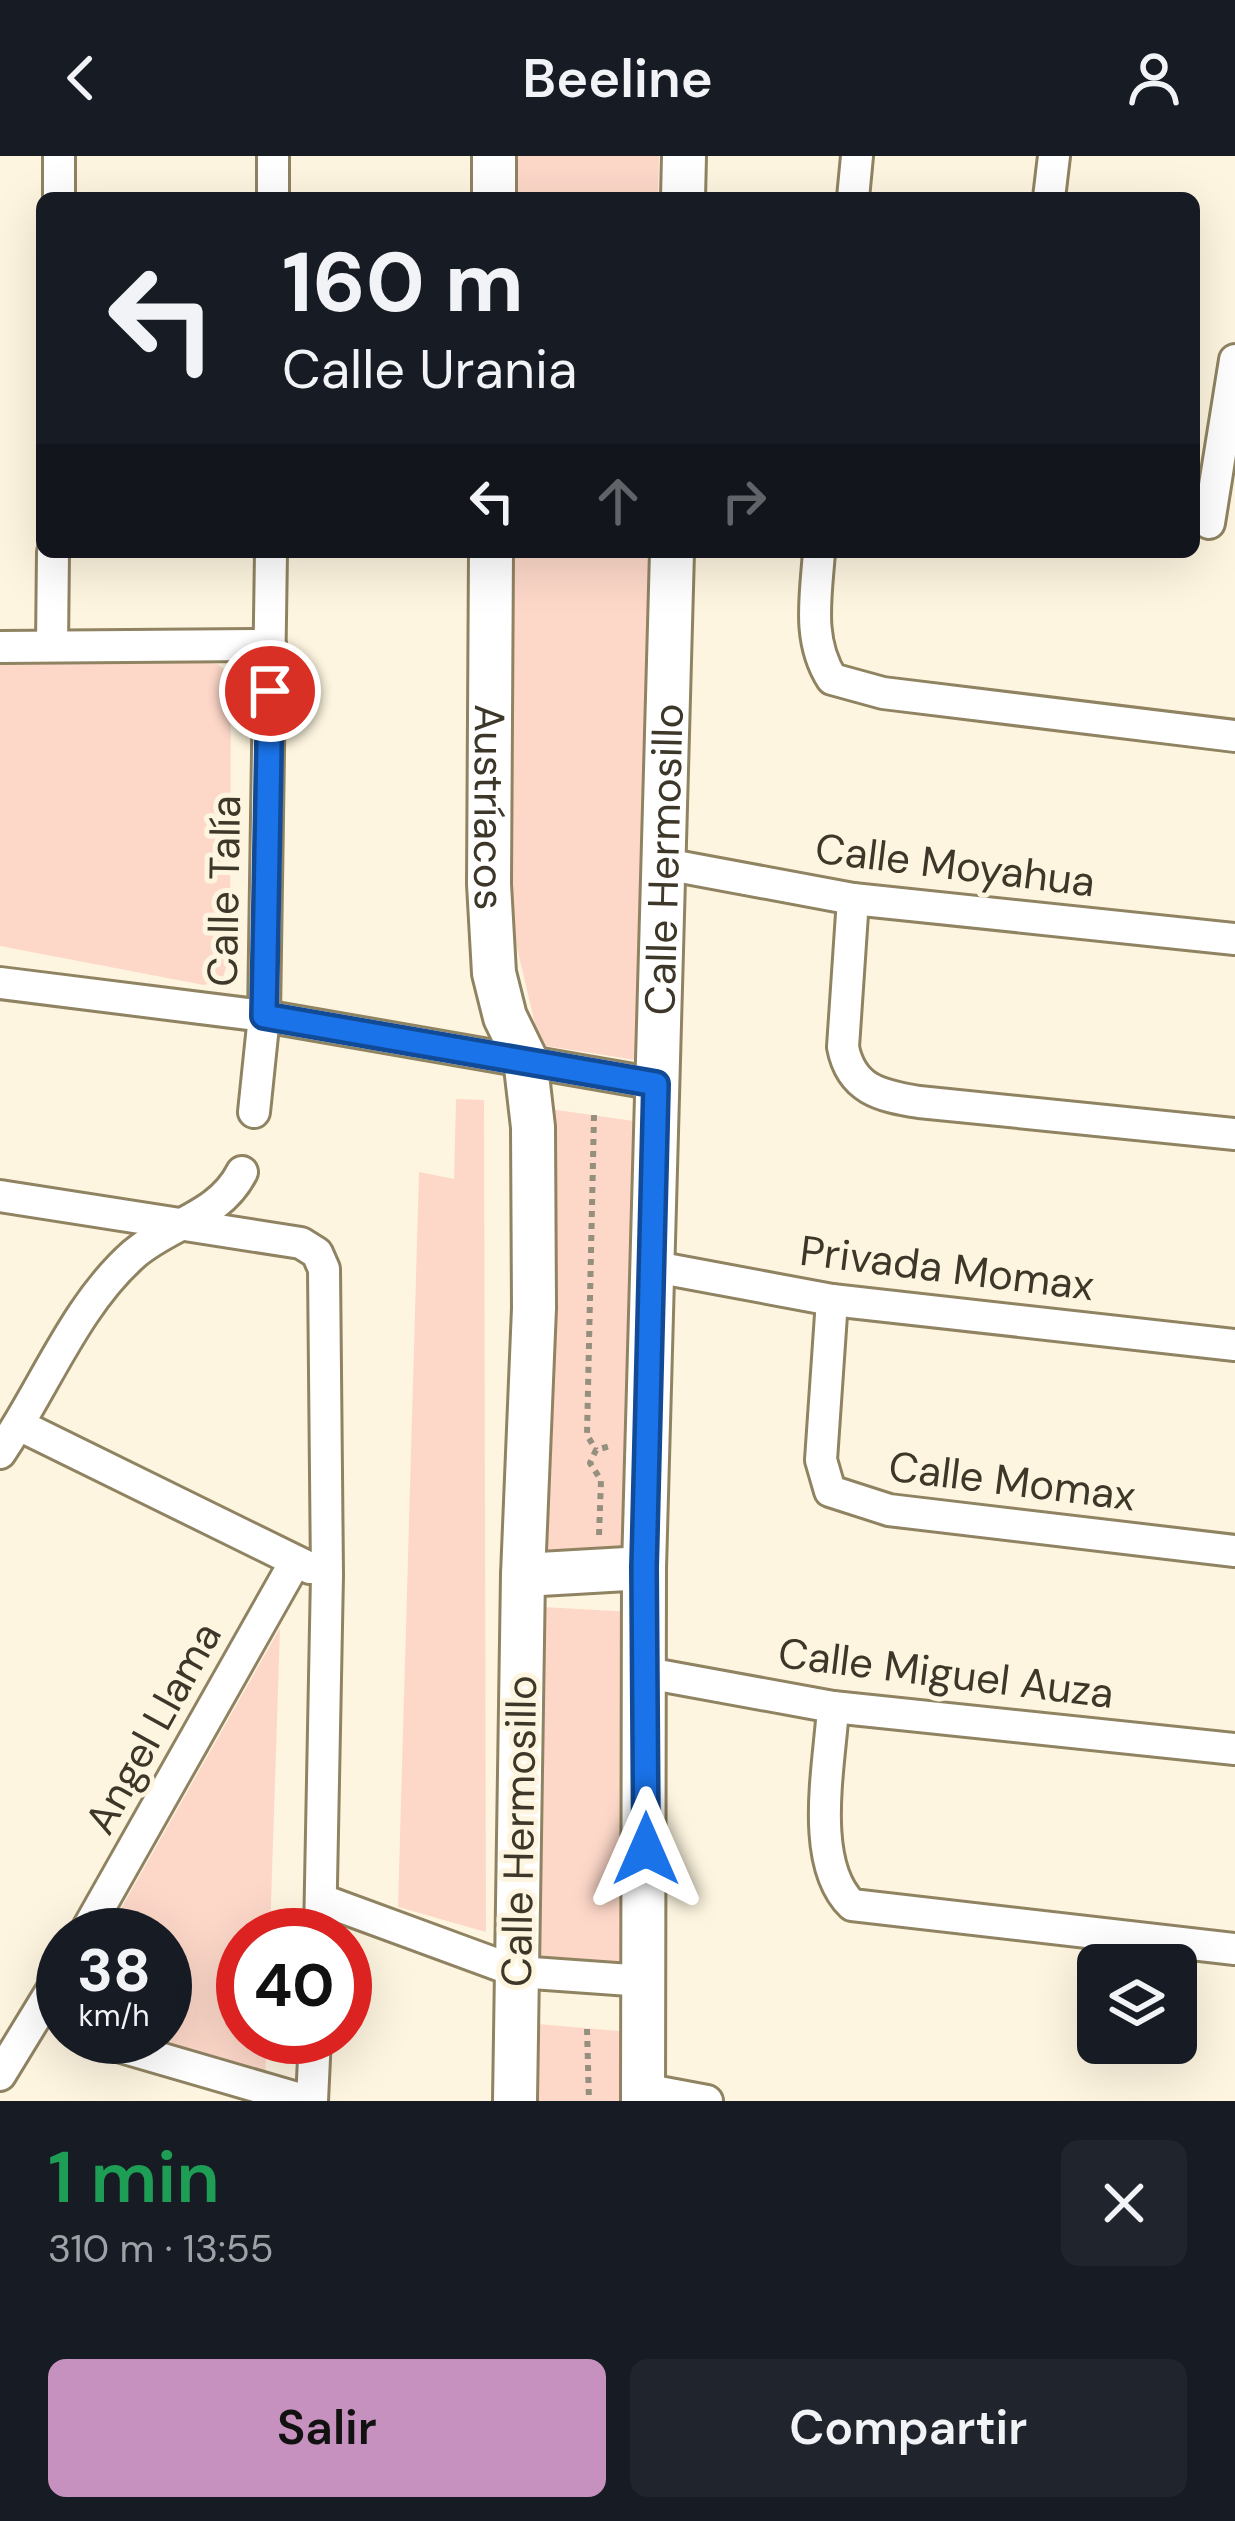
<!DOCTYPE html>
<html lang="es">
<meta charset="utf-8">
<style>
:root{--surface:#171b24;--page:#20242c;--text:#f1f3f6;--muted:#9ea1a6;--accent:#c691be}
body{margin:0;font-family:"DM Sans",sans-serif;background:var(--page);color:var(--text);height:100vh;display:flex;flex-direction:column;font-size:45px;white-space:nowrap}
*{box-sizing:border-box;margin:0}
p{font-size:39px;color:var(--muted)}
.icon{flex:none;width:66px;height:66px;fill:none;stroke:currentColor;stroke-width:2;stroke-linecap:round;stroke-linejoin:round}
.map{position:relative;height:1945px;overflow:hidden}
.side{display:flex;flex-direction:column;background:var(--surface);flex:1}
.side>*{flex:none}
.guide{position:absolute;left:36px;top:36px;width:1164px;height:366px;border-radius:18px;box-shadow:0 12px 48px #0002;background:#171b24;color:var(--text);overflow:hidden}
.buttons{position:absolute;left:1077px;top:1788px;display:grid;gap:24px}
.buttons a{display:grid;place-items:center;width:120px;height:120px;border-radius:18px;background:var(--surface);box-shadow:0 12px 48px #0002;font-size:60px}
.speed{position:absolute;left:36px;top:1752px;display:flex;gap:24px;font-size:60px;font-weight:700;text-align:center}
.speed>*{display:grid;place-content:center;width:156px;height:156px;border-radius:50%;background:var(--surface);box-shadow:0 12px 48px #0002;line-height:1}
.speed small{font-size:30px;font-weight:400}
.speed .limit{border:18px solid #d22;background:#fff;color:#111}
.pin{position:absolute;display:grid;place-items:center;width:102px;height:102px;color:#fff;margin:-51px;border:6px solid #fff;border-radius:50%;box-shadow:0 3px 12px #0007}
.me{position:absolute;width:132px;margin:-66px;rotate:0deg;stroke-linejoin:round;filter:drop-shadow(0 0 9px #0008)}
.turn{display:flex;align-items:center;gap:42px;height:252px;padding:0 48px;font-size:54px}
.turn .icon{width:156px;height:156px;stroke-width:2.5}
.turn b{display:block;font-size:84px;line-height:102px}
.lanes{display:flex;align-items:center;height:114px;padding:0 48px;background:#0003;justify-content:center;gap:60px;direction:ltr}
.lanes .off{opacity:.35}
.round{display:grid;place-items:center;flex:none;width:126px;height:126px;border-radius:18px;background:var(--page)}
.headline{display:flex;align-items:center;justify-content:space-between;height:204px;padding:0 48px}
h1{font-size:72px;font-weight:600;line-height:90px;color:#1e9e55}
.action{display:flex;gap:24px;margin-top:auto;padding:24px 48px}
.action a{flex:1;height:138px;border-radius:18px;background:var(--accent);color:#111;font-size:48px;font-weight:600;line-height:138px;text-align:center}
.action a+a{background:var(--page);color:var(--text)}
header{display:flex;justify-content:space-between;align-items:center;height:156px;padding:0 48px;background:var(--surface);font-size:54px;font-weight:600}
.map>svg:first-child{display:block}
</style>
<header><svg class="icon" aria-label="back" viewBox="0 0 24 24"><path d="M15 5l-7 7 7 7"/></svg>Beeline<svg class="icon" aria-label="person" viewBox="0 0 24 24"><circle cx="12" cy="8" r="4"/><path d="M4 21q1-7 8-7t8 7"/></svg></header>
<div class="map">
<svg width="1235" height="1945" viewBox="0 0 1235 1945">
<rect width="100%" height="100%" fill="#fdf5df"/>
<g fill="#fdd8c9">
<path d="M517 0H659L658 42H517Z"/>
<path d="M509 396H652L642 905 540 889 503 733Z"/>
<path d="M0 504 204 506 218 508 231 520 230 799 222 824 204 829 0 790Z"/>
<path d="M456 943 484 944 486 1776 398 1751 419 1016 454 1023Z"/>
<path d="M543 952 634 965 633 1403 546 1399Z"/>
<path d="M543 1451 632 1456 628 1815 540 1807Z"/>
<path d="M280 1472 270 1779H243V1881H267L265 1924 129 1881H165V1779H106Z"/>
<path d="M538 1868 630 1876 629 1945H538Z"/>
</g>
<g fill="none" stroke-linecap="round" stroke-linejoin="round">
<g stroke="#908362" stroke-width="36">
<g id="street">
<path d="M59 42V0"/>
<path d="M273 42V0"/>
<path d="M853 42 857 0"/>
<path d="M1049 42 1054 0"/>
<path d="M1209 367 1235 204"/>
<path d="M819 396C816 440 807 484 832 523L883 537 1235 580"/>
<path d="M52 490 53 396"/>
<path d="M0 491 270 489"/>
<path d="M665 708 853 743 1235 783"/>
<path d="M853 743 843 891C851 933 880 940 919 946L1235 978"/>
<path d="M0 827 264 860 656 928"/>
<path d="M254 956 264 860 271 396"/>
<path d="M0 1040 301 1087 317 1097 324 1113 327 1419 320 1779"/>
<path d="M650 1110 832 1144 1235 1189"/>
<path d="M832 1144 821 1304 830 1335 889 1354 1235 1395"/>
<path d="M19 1269 310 1412"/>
<path d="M0 1297C44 1233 75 1150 134 1098 170 1067 219 1061 242 1016"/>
<path d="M647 1517 833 1551 1235 1593"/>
<path d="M833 1551C830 1607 808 1706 852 1749L1235 1793"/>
<path d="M322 1744 518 1816 644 1825"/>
<path d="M84 1779 295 1406"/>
<path d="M87 1881 307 1945"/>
<path d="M0 1919 63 1816"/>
<path d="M643 1933 707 1945"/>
<path d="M312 1945 315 1881"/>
</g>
</g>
<g stroke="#908362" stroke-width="48">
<g id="secondary">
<path d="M494 42V0"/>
<path d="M683 42 684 0"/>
<path id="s1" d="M491 396 489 728 494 817 505 861 525 902 533 971 534 1152 523 1419 515 1945"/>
<path d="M523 1419 644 1412"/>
<path id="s2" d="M643 1945 644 1412 672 396"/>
</g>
</g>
<g stroke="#958f7d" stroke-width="6" stroke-dasharray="6 6" stroke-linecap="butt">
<path d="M594 959 587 1279 596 1294"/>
<path d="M599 1379 601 1324 590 1307 596 1294 610 1290"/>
<path d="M587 1873 589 1945"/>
</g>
<use href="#street" stroke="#fff" stroke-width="30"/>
<use href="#secondary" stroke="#fff" stroke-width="42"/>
</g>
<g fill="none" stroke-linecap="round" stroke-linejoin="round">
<g stroke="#114b97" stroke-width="30">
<path id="route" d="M270 535 264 860 656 928 644 1412 646 1693"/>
</g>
<use href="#route" stroke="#1a73e8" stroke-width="21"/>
</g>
<g text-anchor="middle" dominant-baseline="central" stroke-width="10" stroke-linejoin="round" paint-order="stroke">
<g font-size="42" fill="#3d3729" stroke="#fdf5df">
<text stroke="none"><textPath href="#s1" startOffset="255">Austríacos</textPath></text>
<text stroke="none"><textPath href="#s2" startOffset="1242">Calle Hermosillo</textPath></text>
<text transform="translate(955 709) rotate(7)">Calle Moyahua</text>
<text transform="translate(224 735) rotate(-89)">Calle Talía</text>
<text transform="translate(947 1112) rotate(7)">Privada Momax</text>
<text transform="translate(1012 1325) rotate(7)">Calle Momax</text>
<text transform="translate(946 1517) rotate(7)">Calle Miguel Auza</text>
<text transform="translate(153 1572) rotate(-61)">Angel Llama</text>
<text transform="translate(519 1675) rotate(-89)">Calle Hermosillo</text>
</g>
</g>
</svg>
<div class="buttons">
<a><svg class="icon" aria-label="layers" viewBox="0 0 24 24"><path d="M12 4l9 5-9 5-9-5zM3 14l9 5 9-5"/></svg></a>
</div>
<div class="speed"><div>38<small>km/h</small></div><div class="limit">40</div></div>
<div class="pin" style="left:270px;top:535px;background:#d93025"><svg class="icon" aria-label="arrive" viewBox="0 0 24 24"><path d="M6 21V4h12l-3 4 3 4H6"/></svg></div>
<svg class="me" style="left:646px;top:1693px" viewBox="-20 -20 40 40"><path d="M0-17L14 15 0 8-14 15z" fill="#1a73e8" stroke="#fff" stroke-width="4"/></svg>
<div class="guide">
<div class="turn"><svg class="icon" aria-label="left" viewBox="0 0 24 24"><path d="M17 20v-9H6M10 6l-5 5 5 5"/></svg><div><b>160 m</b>Calle Urania</div></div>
<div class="lanes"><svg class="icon" aria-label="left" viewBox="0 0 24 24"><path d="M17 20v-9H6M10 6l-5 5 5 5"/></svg><svg class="icon off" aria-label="ahead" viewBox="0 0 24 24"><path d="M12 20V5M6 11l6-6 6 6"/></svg><svg class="icon off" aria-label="right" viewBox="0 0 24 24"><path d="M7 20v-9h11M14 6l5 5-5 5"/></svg></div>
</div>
</div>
<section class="side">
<div class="headline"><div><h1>1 min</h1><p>310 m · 13:55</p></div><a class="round"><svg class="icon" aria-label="close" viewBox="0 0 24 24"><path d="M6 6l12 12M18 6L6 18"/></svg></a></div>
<div class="action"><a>Salir</a><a>Compartir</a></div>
</section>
